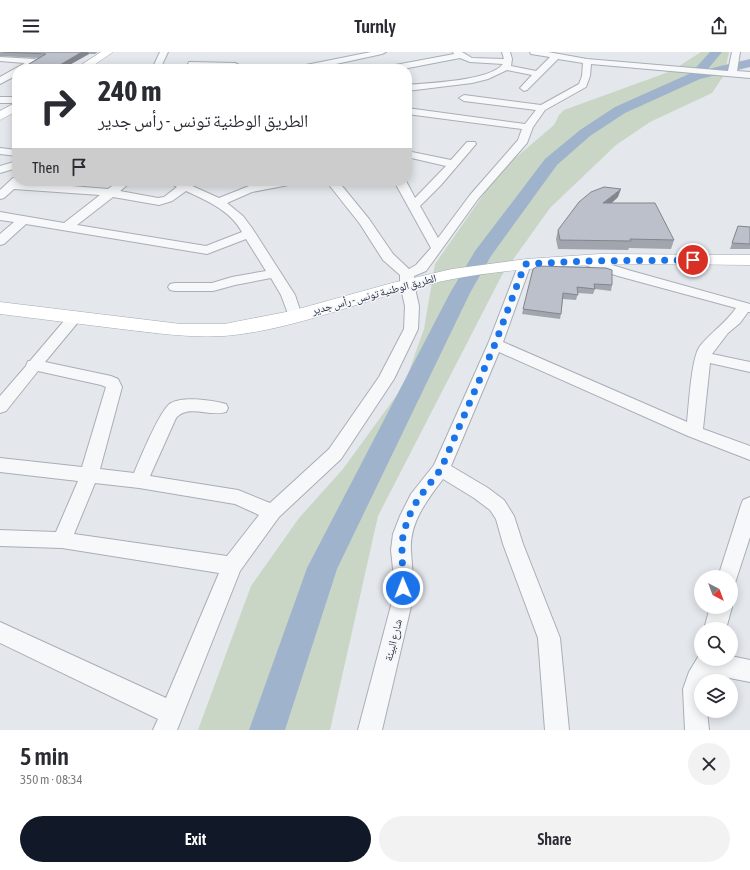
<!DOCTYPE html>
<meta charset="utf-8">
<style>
:root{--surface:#fff;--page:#f2f2f3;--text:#2b2b33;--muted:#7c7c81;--accent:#111827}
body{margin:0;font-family:"Asap Condensed","Noto Naskh Arabic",sans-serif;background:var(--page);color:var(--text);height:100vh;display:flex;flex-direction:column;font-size:15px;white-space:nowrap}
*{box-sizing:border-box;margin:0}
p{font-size:13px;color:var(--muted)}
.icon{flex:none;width:22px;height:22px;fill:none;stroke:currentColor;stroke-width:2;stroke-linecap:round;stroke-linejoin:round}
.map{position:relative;height:678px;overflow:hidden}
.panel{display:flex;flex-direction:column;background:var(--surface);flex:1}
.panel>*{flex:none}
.hud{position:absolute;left:12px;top:12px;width:400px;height:122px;border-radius:16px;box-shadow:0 2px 10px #0003;background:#fff;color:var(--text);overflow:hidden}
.needle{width:26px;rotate:139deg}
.controls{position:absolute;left:694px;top:518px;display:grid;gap:8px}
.controls a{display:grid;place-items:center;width:44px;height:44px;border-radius:50%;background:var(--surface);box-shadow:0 2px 10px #0003;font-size:20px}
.pin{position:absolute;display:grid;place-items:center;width:34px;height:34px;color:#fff;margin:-17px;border:2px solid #fff;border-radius:50%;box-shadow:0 1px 4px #0007}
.me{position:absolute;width:44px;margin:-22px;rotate:359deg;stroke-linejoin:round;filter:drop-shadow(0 0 3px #0008)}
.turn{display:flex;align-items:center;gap:14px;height:84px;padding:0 20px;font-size:18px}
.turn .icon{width:52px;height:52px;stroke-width:2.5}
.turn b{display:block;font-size:28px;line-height:34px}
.then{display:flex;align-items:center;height:38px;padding:0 20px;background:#0003;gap:8px;font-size:15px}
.round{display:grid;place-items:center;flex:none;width:42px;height:42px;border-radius:21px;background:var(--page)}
.head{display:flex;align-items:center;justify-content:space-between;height:68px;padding:0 20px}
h1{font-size:24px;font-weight:600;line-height:30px}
.action{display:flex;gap:8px;margin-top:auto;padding:8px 20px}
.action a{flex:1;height:46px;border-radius:24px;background:var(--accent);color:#fff;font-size:16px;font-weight:600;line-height:46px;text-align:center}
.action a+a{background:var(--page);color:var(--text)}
header{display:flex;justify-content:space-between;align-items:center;height:52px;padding:0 20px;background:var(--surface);font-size:18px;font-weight:600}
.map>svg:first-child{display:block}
</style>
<header><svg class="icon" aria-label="menu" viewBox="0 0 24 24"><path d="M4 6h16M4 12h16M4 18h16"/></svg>Turnly<svg class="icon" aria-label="share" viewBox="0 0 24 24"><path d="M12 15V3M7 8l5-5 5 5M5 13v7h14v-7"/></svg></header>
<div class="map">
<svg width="750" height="678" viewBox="0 0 750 678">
<rect width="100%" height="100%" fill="#e4e7ec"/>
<g fill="#c9d6c5">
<path d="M701 0H729L725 19 679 14Z"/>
<path d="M674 18 724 23 712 41 650 70 616 93 550 156 502 223 378 464 330 678H198L251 534 299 466 343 417 404 333 424 277 435 212 488 136 507 113 554 73 559 63 564 58Z"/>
</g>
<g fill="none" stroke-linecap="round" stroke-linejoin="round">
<path fill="#9fb4cc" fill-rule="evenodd" d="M710 0H722L708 17 750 7V15L700 27 625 61 590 84 557 113 491 204 470 241 337 517 285 678H249L307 516 450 241 475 199 545 107 580 78 615 55 691 21Z"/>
<g stroke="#a9aeb7" stroke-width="2">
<g id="minor">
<path d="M160 0H168L160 17H152Z"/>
<path d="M371 0H386L382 2 313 17H297L301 14Z"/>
<path d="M453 0H462L472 6 504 7 502 0H510L512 7 511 14 536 19 550 5 531 2 530 0H548L587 7 728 19 732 0H740L737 19 750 20V26L591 12 590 24 586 35 545 58 533 75 527 91 478 147 426 219 414 224V232L419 254 418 277 394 327 341 407 279 465 240 519 177 678H153L158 667 0 591V570L166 646 219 521 62 496 0 494V478L56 480 78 429 0 420V406L82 415 106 335 101 333 38 319 6 359 0 361V344L26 314 28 309H30L69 263 74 262 79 263 81 266 79 269 45 310 111 324 118 327 122 335 100 417 134 421C140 407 160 357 171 351 183 344 213 348 226 352L228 356 226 360C209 365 188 352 176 366L150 424 238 438 270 451 329 397 379 325 404 277 405 254 400 232V223L383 208 360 172 326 129H338L369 167 393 202 409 217 416 213 431 196 394 129H406L415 146 446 114 407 105V99L451 108 467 90H475L476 92 441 133 420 154 438 186 470 143 518 88 522 77 407 62V56L525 72 536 58 464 49 459 46 464 43 541 53 579 32 582 24 583 11 558 7 527 38 524 39 520 36 532 23 507 18 488 27 472 31 407 39V33C428 31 490 29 503 12L470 10 460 6 403 17H386L390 14 454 2ZM95 431 139 436 235 452 259 463 227 504 74 482Z"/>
<path d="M0 5 34 7 38 9 27 17H17V23L0 32V25L25 11 0 9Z"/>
<path d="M189 10 235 11 239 13 235 15 192 14H189L188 12Z"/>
<path d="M80 13 95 14 99 17H81L79 15Z"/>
<rect x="0" y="45" width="17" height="6"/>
<path d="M0 96 17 98V104L0 102Z"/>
<path d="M17 109V116L0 121V114Z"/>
<path d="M17 125V129H22L21 130 108 137 119 129H132L120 139 158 146 164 145 177 135 166 129H181L219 146 249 134 275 129H300L294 132 252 140 227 151 243 164 252 176 295 243 302 264 300 267 295 268 290 267 281 243 271 226 235 233 213 239H175L170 238 168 235 170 232 175 231H212L232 225 266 219 246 187 207 202 26 172 4 192 0 193V182L14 170 0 168V160L64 171 100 143 14 137 4 146 0 147V138L13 126ZM186 139C207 149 230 158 242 180L206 194 77 173 113 145 159 153 172 149Z"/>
<path d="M587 205 628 218 750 252V260H748L740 271 728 281 712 302 750 310V320L710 311 703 377 750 394V408L688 384 499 300 451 414 488 436 504 448 514 464 523 492 560 586 569 678H545L538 586 503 492 496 467 490 458 474 446 443 427C427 448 409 471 411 499 412 515 414 530 413 546L382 678H358L393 546 394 526 391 498 393 482 400 464 411 442 434 413 488 292 520 209H530L531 212 503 290 687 370C689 354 691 306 700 294 711 280 726 271 736 256L618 224 582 212 581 209 582 206Z"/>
<path d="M750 445V485L735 531 731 533V525H718L741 453 743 448Z"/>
<path d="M731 554 732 555 726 577H704L710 555H731Z"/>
<path d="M701 600V607H731V604L750 608V630L714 623 710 629H701V659H707L709 678H685L683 637 689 620Z"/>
</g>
</g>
<g stroke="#a3abb8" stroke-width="1">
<g id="major">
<path d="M101 0H113L88 17H75Z"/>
<path d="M17 50V59L0 68V59Z"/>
<path d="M600 202 750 203V213C651 212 551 209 453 227 377 241 300 278 224 284 189 286 155 281 121 277 81 272 40 267 0 262V250L181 272H224L291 259 392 231 452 217 526 207Z"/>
</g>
</g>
<use href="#minor" fill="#f7f8fa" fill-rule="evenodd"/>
<use href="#major" fill="#fff" fill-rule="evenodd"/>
</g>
<g fill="#a1a5ae">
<path d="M0 0H98L95 2H89L62 17H25L24 15 38 6 0 4Z"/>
<path d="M618 145 612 151 674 188 671 197 629 196 628 198 558 197 556 187 558 178Z"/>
<path d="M738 174 750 175V197H730Z"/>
<path d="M533 217 612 233 611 239 595 237 593 242 578 241 576 248 563 247 561 262 560 267 522 262Z"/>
</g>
<g fill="#83868d">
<path d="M82 0H88L89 2 62 17H53Z"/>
<path d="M621 137 618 145 601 160 603 151Z"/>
</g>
<g fill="#bbc0ca" stroke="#83868d">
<path d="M3 0H82L53 17 24 15 46 2Z"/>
<path d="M604 135 621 137 603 151H655L674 188 630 187 631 189 560 188 558 178 579 150 591 140Z"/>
<path d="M738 174 750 175V192L732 191Z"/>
<path d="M538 214 606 216 612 218V233L594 232 595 237 577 235 578 243 563 241 561 262 523 257 533 217Z"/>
</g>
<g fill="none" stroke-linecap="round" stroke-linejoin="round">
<path stroke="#1a73e8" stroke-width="7" stroke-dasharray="0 12.6" d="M403 536 402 498 403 482 409 464 418 447 441 417 495 292 525 212 587 209 693 208"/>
</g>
<g text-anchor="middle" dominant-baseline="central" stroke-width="3" stroke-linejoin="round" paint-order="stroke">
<g font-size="11" fill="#2b3445" stroke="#f4f6f9">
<text transform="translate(374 242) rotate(-15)">الطريق الوطنية تونس - رأس جدير</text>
<text transform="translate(393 588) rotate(-76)">شارع البيئة</text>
</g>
</g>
</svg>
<div class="controls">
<a><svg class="needle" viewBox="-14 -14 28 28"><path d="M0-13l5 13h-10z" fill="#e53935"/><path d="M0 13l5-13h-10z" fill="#7c7c81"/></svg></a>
<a><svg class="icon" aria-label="search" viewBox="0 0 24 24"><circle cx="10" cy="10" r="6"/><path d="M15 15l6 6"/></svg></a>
<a><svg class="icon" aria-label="layers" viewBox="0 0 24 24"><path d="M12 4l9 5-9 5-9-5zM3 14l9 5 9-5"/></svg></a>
</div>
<div class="pin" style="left:693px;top:208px;background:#d93025"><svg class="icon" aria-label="arrive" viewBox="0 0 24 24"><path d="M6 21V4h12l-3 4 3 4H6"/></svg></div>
<svg class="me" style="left:403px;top:536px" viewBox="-20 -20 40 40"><circle r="17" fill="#1a73e8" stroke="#fff" stroke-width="3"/><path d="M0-11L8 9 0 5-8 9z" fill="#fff"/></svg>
<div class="hud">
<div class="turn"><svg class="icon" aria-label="right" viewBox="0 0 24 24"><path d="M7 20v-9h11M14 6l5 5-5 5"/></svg><div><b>240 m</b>الطريق الوطنية تونس - رأس جدير</div></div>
<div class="then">Then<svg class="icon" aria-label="arrive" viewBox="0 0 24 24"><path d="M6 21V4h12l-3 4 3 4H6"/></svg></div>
</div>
</div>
<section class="panel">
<div class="head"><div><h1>5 min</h1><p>350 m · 08:34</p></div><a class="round"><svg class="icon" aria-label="close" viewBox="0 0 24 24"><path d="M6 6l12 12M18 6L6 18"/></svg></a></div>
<div class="action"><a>Exit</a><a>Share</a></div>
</section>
